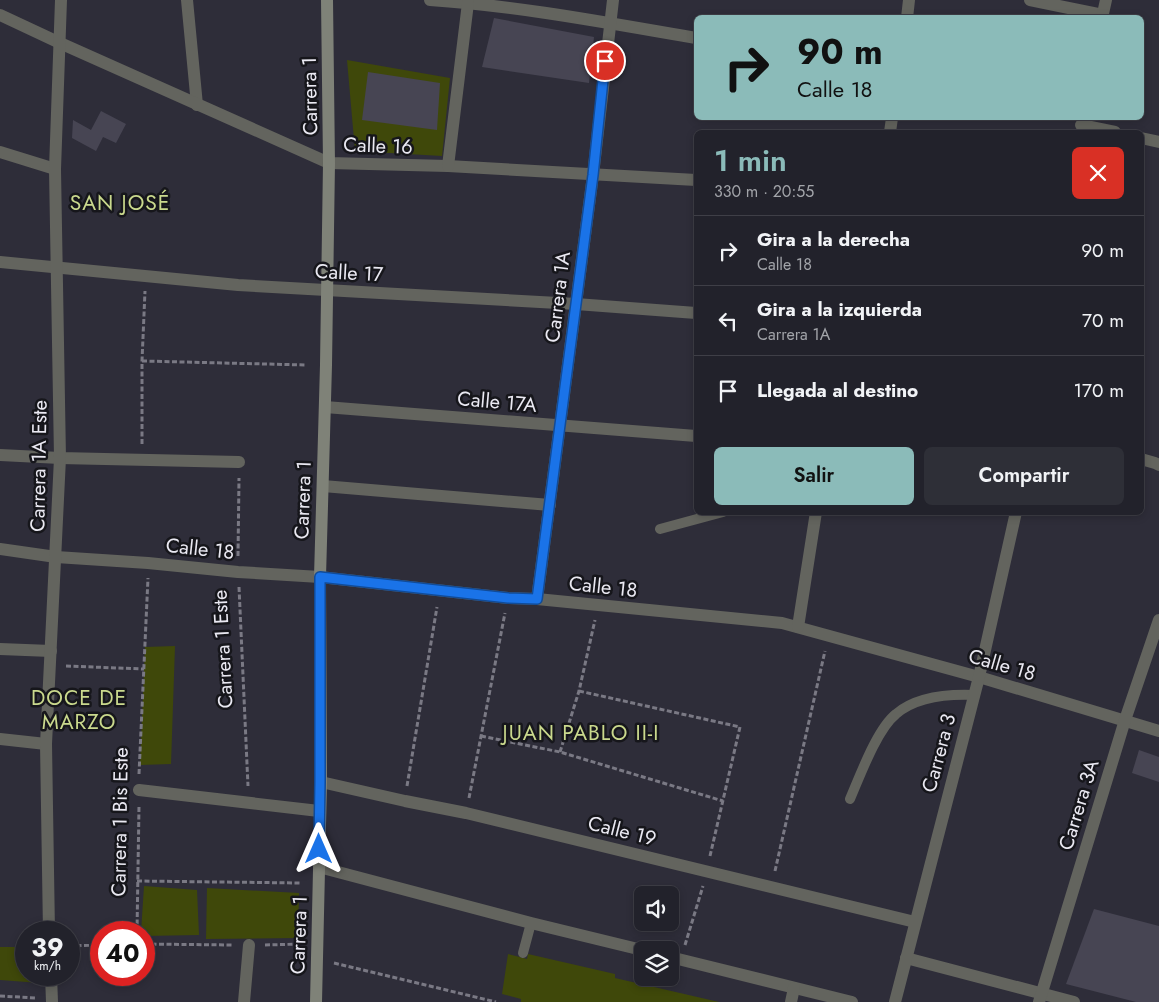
<!DOCTYPE html>
<html lang="es">
<meta charset="utf-8">
<style>
:root{--surface:#22222b;--page:#2e2f37;--text:#f1f3f6;--muted:#a2a4a9;--line:#3f3f47;--accent:#8bbbb9}
body{margin:0;font-family:Jost,sans-serif;background:var(--page);color:var(--text);height:100vh;display:flex;flex-direction:column;font-size:19px;white-space:nowrap}
*{box-sizing:border-box;margin:0}
p{font-size:16px;color:var(--muted)}
.icon{flex:none;width:28px;height:28px;fill:none;stroke:currentColor;stroke-width:2;stroke-linecap:round;stroke-linejoin:round}
.map{position:relative;flex:1;overflow:hidden}
.drawer{position:absolute;left:694px;top:130px;width:450px;height:385px;display:flex;flex-direction:column;background:var(--surface);border-radius:8px;box-shadow:0 2px 8px #0003,0 0 0 1px var(--line)}
.drawer>*{flex:none}
.guide{position:absolute;left:694px;top:15px;width:450px;height:105px;border-radius:8px;box-shadow:0 2px 8px #0003,0 0 0 1px var(--line);background:#8bbbb9;color:#111;overflow:hidden}
.buttons{position:absolute;left:634px;top:886px;display:grid;gap:10px}
.buttons a{display:grid;place-items:center;width:45px;height:45px;border-radius:8px;background:var(--surface);box-shadow:0 2px 8px #0003,0 0 0 1px var(--line);font-size:25px}
.speed{position:absolute;left:15px;top:921px;display:flex;gap:10px;font-size:25px;font-weight:700;text-align:center}
.speed>*{display:grid;place-content:center;width:65px;height:65px;border-radius:50%;background:var(--surface);box-shadow:0 2px 8px #0003,0 0 0 1px var(--line);line-height:1}
.speed small{font-size:12px;font-weight:400}
.speed .limit{border:8px solid #d22;background:#fff;color:#111}
.pin{position:absolute;display:grid;place-items:center;width:42px;height:42px;color:#fff;margin:-21px;border:2px solid #fff;border-radius:50%;box-shadow:0 1px 5px #0007}
.me{position:absolute;width:55px;margin:-28px;rotate:0deg;stroke-linejoin:round;filter:drop-shadow(0 0 4px #0008)}
.turn{display:flex;align-items:center;gap:18px;height:105px;padding:0 20px;font-size:22px}
.turn .icon{width:65px;height:65px;stroke-width:2.5}
.turn b{display:block;font-size:35px;line-height:42px}
.round{display:grid;place-items:center;flex:none;width:52px;height:52px;border-radius:8px;background:var(--page)}
.overview{display:flex;align-items:center;justify-content:space-between;height:85px;padding:0 20px}
h1{font-size:30px;font-weight:600;line-height:38px;color:var(--accent)}
.button{display:flex;gap:10px;margin-top:auto;padding:10px 20px}
.button a{flex:1;height:58px;border-radius:8px;background:var(--accent);color:#111;font-size:20px;font-weight:600;line-height:58px;text-align:center}
.button a+a{background:var(--page);color:var(--text)}
ul{padding:0;list-style:none}
li{display:flex;align-items:center;gap:15px;height:70px;padding:0 20px;border-top:1px solid var(--line)}
li div{flex:1}
li b{display:block;font-size:19px}
li em{font-style:normal}
.map>svg:first-child{display:block}
</style>
<div class="map">
<svg width="1159" height="1002" viewBox="0 0 1159 1002">
<rect width="100%" height="100%" fill="#2e2d39"/>
<g fill="#3f480a">
<path d="M347 60 450 78 442 156 355 151Z"/>
<path d="M175 646 171 764 140 765 145 647Z"/>
<path d="M144 886 197 890 199 935 144 936V932H141Z"/>
<path d="M207 888 299 893 298 938 206 939Z"/>
<path d="M0 947H26V975H40V983L0 980Z"/>
<path d="M508 954 527 959 528 954 615 974V978L719 1002H521V999L502 994Z"/>
</g>
<g fill="#474553">
<path d="M494 18 594 37 589 83 482 67Z"/>
<path d="M368 72 440 83 437 130 362 120Z"/>
<path d="M101 111 126 124 116 143 103 137 96 151 72 138 73 120 91 130Z"/>
<path d="M1139 750 1159 757V782L1132 773Z"/>
<path d="M1094 909 1159 926V1002H1136L1066 984Z"/>
</g>
<g fill="none" stroke-linecap="round" stroke-linejoin="round">
<g stroke="#7a7984" stroke-width="3" stroke-dasharray="5 2.5" stroke-linecap="butt">
<path d="M142 361 306 365"/>
<path d="M142 444V361L145 291"/>
<path d="M238 556 239 478"/>
<path d="M239 587 248 786"/>
<path d="M66 666 144 669"/>
<path d="M579 691 740 727 710 856"/>
<path d="M481 736 560 752 723 801"/>
<path d="M560 752 579 691 595 620"/>
<path d="M139 774 148 578"/>
<path d="M407 786 437 607"/>
<path d="M469 798 505 613"/>
<path d="M775 871 825 651"/>
<path d="M137 881 302 883"/>
<path d="M137 932 139 806"/>
<path d="M144 944 233 945"/>
<path d="M265 945 301 944"/>
<path d="M685 945 703 886"/>
<path d="M69 946 101 945"/>
<path d="M334 963 496 1002"/>
<path d="M0 996 36 998"/>
</g>
<g stroke="#63645e" stroke-width="10">
<path d="M660 529 723 512"/>
<path d="M850 799C860 776 877 729 896 714 917 696 948 694 974 695"/>
<path d="M523 953 531 923"/>
</g>
<g stroke="#63645e" stroke-width="12">
<path d="M187 0 197 105"/>
<path d="M430 0C519 6 608 23 696 38"/>
<path d="M1030 0 1103 15"/>
<path d="M0 15 60 43 329 163 448 166 696 180"/>
<path d="M907 18 909 0"/>
<path d="M1102 18 1106 0"/>
<path d="M1081 125 1115 132"/>
<path d="M890 132 892 118"/>
<path d="M1141 138 1159 142"/>
<path d="M0 152 55 169"/>
<path d="M448 166 468 3"/>
<path d="M0 262 238 285 576 304 696 313"/>
<path d="M325 407 696 436"/>
<path d="M0 455 60 458 239 462"/>
<path d="M1141 459 1155 463 1159 465"/>
<path d="M323 486 550 505"/>
<path d="M0 549 56 557 148 563 238 572 320 577 508 598 537 599 782 623 979 677 1159 731"/>
<path d="M537 599 593 175 613 0"/>
<path d="M798 627 816 512"/>
<path d="M0 649 51 651"/>
<path d="M0 739 46 744"/>
<path d="M321 782 405 801 466 813 915 922"/>
<path d="M139 790 319 811"/>
<path d="M319 867 531 923 642 950"/>
<path d="M49 932 46 744 60 458 55 169 61 0"/>
<path d="M670 957 852 1002"/>
<path d="M906 958 1074 1002"/>
<path d="M51 975 52 1002"/>
<path d="M244 1002 249 945"/>
<path d="M791 1002 794 988"/>
<path d="M895 1002 979 677 1016 512"/>
<path d="M1039 1002 1125 720 1159 620"/>
</g>
<path stroke="#7f8278" stroke-width="12" d="M316 1002 321 782 320 577 326 365 329 163 327 0"/>
</g>
<g fill="none" stroke-linecap="round" stroke-linejoin="round">
<g stroke="#114b97" stroke-width="12">
<path id="route" d="M319 849 320 782V577L508 598 537 599 593 175 605 61"/>
</g>
<use href="#route" stroke="#1a73e8" stroke-width="9"/>
</g>
<g text-anchor="middle" dominant-baseline="central" stroke-width="5" stroke-linejoin="round" paint-order="stroke">
<g font-size="20" fill="#eae9f2" stroke="#16161b">
<text transform="translate(310 96) rotate(-91)">Carrera 1</text>
<text transform="translate(378 146) rotate(2)">Calle 16</text>
<text transform="translate(349 273) rotate(3)">Calle 17</text>
<text transform="translate(558 297) rotate(-83)">Carrera 1A</text>
<text transform="translate(497 402) rotate(5)">Calle 17A</text>
<text transform="translate(39 466) rotate(-89)">Carrera 1A Este</text>
<text transform="translate(303 500) rotate(-88)">Carrera 1</text>
<text transform="translate(200 549) rotate(6)">Calle 18</text>
<text transform="translate(603 587) rotate(6)">Calle 18</text>
<text transform="translate(223 649) rotate(-93)">Carrera 1 Este</text>
<text transform="translate(1002 665) rotate(16)">Calle 18</text>
<text transform="translate(939 753) rotate(-75)">Carrera 3</text>
<text transform="translate(1079 805) rotate(-73)">Carrera 3A</text>
<text transform="translate(120 822) rotate(-89)">Carrera 1 Bis Este</text>
<text transform="translate(622 831) rotate(14)">Calle 19</text>
<text transform="translate(299 935) rotate(-88)">Carrera 1</text>
</g>
<g font-size="21" letter-spacing="1" fill="#cad98d" stroke="#16161b">
<text x="120" y="203">SAN JOSÉ</text>
<text x="79" y="698">DOCE DE<tspan x="79" dy="24">MARZO</tspan></text>
<text x="581" y="733">JUAN PABLO II-I</text>
</g>
</g>
</svg>
<div class="buttons">
<a><svg class="icon" aria-label="sound" viewBox="0 0 24 24"><path d="M4 9h4l5-4v14l-5-4H4zM17 9q2 3 0 6"/></svg></a>
<a><svg class="icon" aria-label="layers" viewBox="0 0 24 24"><path d="M12 4l9 5-9 5-9-5zM3 14l9 5 9-5"/></svg></a>
</div>
<div class="speed"><div>39<small>km/h</small></div><div class="limit">40</div></div>
<div class="pin" style="left:605px;top:61px;background:#d93025"><svg class="icon" aria-label="arrive" viewBox="0 0 24 24"><path d="M6 21V4h12l-3 4 3 4H6"/></svg></div>
<svg class="me" style="left:319px;top:849px" viewBox="-20 -20 40 40"><path d="M0-17L14 15 0 8-14 15z" fill="#1a73e8" stroke="#fff" stroke-width="4"/></svg>
<div class="guide">
<div class="turn"><svg class="icon" aria-label="right" viewBox="0 0 24 24"><path d="M7 20v-9h11M14 6l5 5-5 5"/></svg><div><b>90 m</b>Calle 18</div></div>
</div>
<section class="drawer">
<div class="overview"><div><h1>1 min</h1><p>330 m · 20:55</p></div><a class="round" style="background:#d93025;color:#fff"><svg class="icon" aria-label="close" viewBox="0 0 24 24"><path d="M6 6l12 12M18 6L6 18"/></svg></a></div>
<ul>
<li><svg class="icon" aria-label="right" viewBox="0 0 24 24"><path d="M7 20v-9h11M14 6l5 5-5 5"/></svg><div><b>Gira a la derecha</b><p>Calle 18</p></div><em>90 m</em></li>
<li><svg class="icon" aria-label="left" viewBox="0 0 24 24"><path d="M17 20v-9H6M10 6l-5 5 5 5"/></svg><div><b>Gira a la izquierda</b><p>Carrera 1A</p></div><em>70 m</em></li>
<li><svg class="icon" aria-label="arrive" viewBox="0 0 24 24"><path d="M6 21V4h12l-3 4 3 4H6"/></svg><div><b>Llegada al destino</b></div><em>170 m</em></li>
</ul>
<div class="button"><a>Salir</a><a>Compartir</a></div>
</section>
</div>
